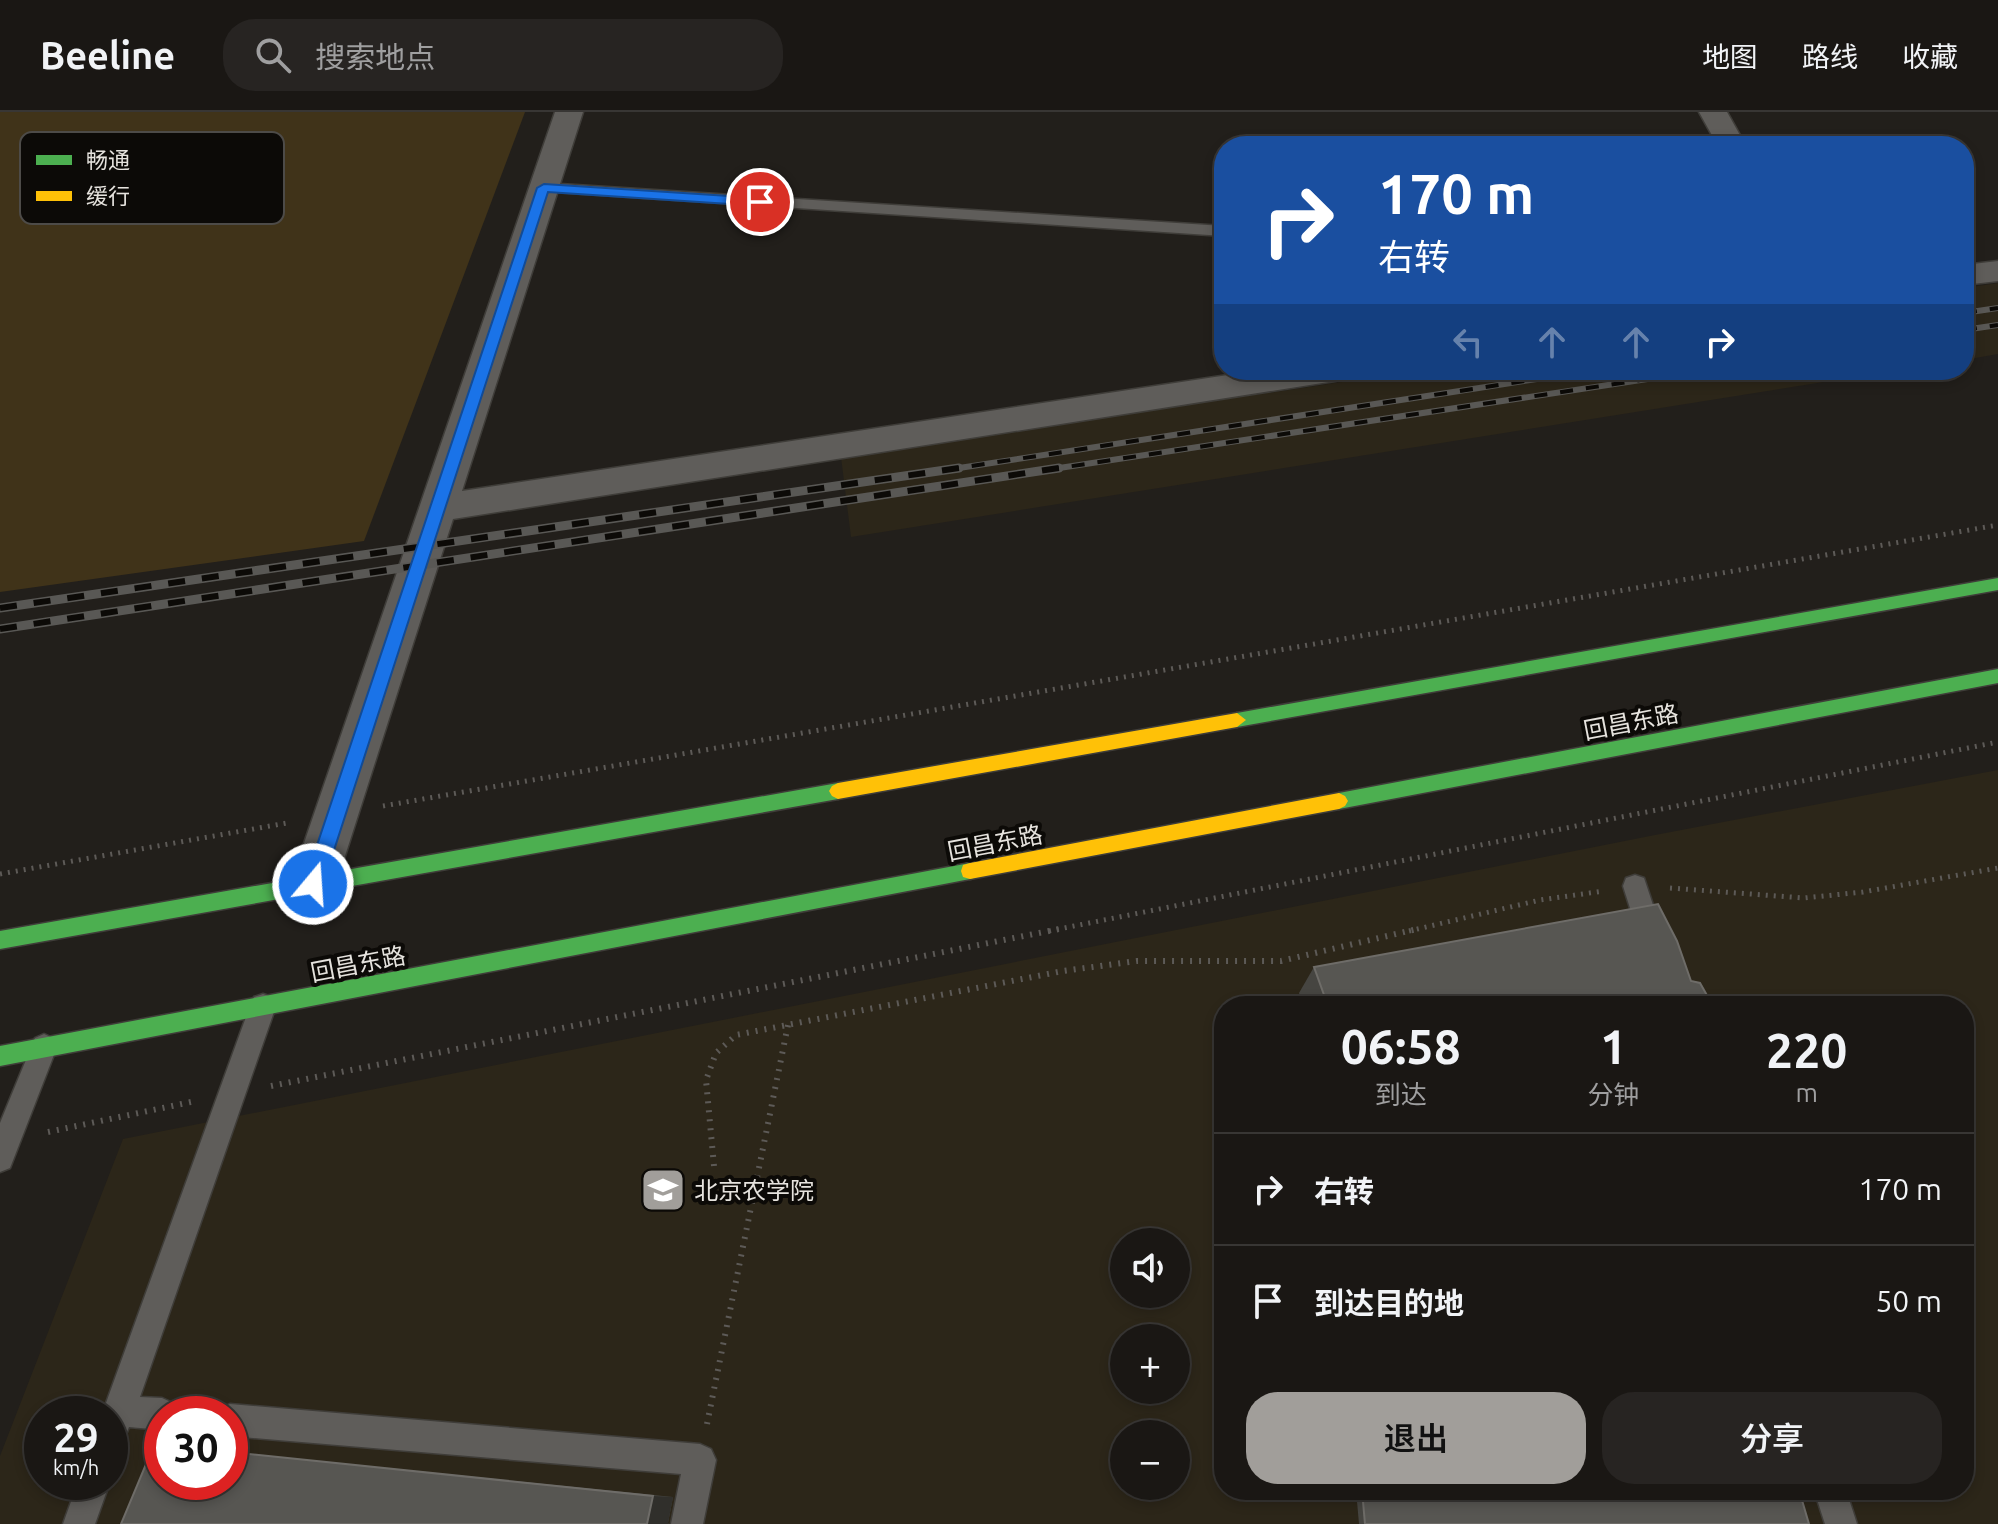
<!DOCTYPE html>
<html lang="zh">
<meta charset="utf-8">
<style>
:root{--surface:#1a1714;--page:#272422;--text:#f1f3f6;--muted:#9f9fa0;--line:#383634;--accent:#a19e9a}
body{margin:0;font-family:Ubuntu,"Noto Sans SC",sans-serif;background:var(--page);color:var(--text);height:100vh;display:flex;flex-direction:column;font-size:30px;white-space:nowrap}
*{box-sizing:border-box;margin:0}
p{font-size:26px;color:var(--muted)}
.icon{flex:none;width:44px;height:44px;fill:none;stroke:currentColor;stroke-width:2;stroke-linecap:round;stroke-linejoin:round}
.map{position:relative;flex:1;overflow:hidden}
.side{position:absolute;left:1214px;top:884px;width:760px;height:504px;display:flex;flex-direction:column;background:var(--surface);border-radius:32px;box-shadow:0 4px 12px #0003,0 0 0 2px var(--line)}
.side>*{flex:none}
.banner{position:absolute;left:1214px;top:24px;width:760px;height:244px;border-radius:32px;box-shadow:0 4px 12px #0003,0 0 0 2px var(--line);background:#1a4fa0;color:#fff;overflow:hidden}
.fabs{position:absolute;left:1110px;top:1116px;display:grid;gap:16px}
.fabs a{display:grid;place-items:center;width:80px;height:80px;border-radius:50%;background:var(--surface);box-shadow:0 4px 12px #0003,0 0 0 2px var(--line);font-size:40px}
.speed{position:absolute;left:24px;top:1284px;display:flex;gap:16px;font-size:40px;font-weight:700;text-align:center}
.speed>*{display:grid;place-content:center;width:104px;height:104px;border-radius:50%;background:var(--surface);box-shadow:0 4px 12px #0003,0 0 0 2px var(--line);line-height:1}
.speed small{font-size:20px;font-weight:400}
.speed .limit{border:12px solid #d22;background:#fff;color:#111}
.pin{position:absolute;display:grid;place-items:center;width:68px;height:68px;color:#fff;margin:-34px;border:4px solid #fff;border-radius:50%;box-shadow:0 2px 8px #0007}
.me{position:absolute;width:88px;margin:-44px;rotate:18deg;stroke-linejoin:round;filter:drop-shadow(0 0 6px #0008)}
.turn{display:flex;align-items:center;gap:28px;height:168px;padding:0 32px;font-size:36px}
.turn .icon{width:104px;height:104px;stroke-width:2.5}
.turn b{display:block;font-size:56px;line-height:68px}
.lanes{display:flex;align-items:center;height:76px;padding:0 32px;background:#0003;justify-content:center;gap:40px;direction:ltr}
.lanes .off{opacity:.35}
.eta{display:flex;justify-content:space-evenly;align-items:center;height:136px;text-align:center}
.eta b{font-size:48px;font-weight:600;line-height:56px}
.cta{display:flex;gap:16px;margin-top:auto;padding:16px 32px}
.cta a{flex:1;height:92px;border-radius:32px;background:var(--accent);color:#111;font-size:32px;font-weight:600;line-height:92px;text-align:center}
.cta a+a{background:var(--page);color:var(--text)}
ul{padding:0;list-style:none}
li{display:flex;align-items:center;gap:24px;height:112px;padding:0 32px;border-top:2px solid var(--line)}
li div{flex:1}
li b{display:block;font-size:30px}
li em{font-style:normal}
header{display:flex;align-items:center;gap:48px;box-sizing:border-box;height:112px;padding:0 40px;background:var(--surface);border-bottom:2px solid var(--line)}
header strong{font-size:38px}
nav{display:flex;gap:44px;margin-inline-start:auto;font-size:28px}
.search{width:560px;height:72px;background:var(--page);display:flex;align-items:center;gap:20px;box-sizing:border-box;padding:0 28px;border-radius:32px;color:var(--muted);font-size:30px}
.map>svg:first-child{display:block}
</style>
<header>
<strong>Beeline</strong>
<div class="search"><svg class="icon" aria-label="search" viewBox="0 0 24 24"><circle cx="10" cy="10" r="6"/><path d="M15 15l6 6"/></svg>搜索地点</div>
<nav><a>地图</a><a>路线</a><a>收藏</a></nav>
</header>
<div class="map">
<svg width="1998" height="1412" viewBox="0 0 1998 1412">
<rect width="100%" height="100%" fill="#221f1b"/>
<g fill="#2c2619" fill-rule="evenodd">
<path d="M1998 171V242L1964 248V176Z"/>
<path d="M1421 258H1899L851 425 841 345Z"/>
<path d="M1998 658V1412H0V1344L123 1027 1655 723ZM1224 894H1964V1378H1224ZM1124 1130H1176V1182H1124ZM1124 1226H1176V1278H1124ZM42 1302H110V1370H42ZM162 1302H230V1370H162ZM1124 1322H1176V1374H1124Z"/>
</g>
<path fill="#403319" d="M0 0H525L364 429 0 480Z"/>
<g fill="none" stroke-linecap="round" stroke-linejoin="round">
<g stroke="#3f3d39" stroke-width="3">
<g id="lane">
<path d="M544 71 1224 114V124L538 79V73Z"/>
<path d="M1635 763 1644 766 1663 823 1659 831 1650 835 1641 831 1623 774 1626 766Z"/>
<path d="M263 882 272 885 276 894 140 1285 162 1286 173 1291 178 1302H162V1318L129 1315 121 1335 110 1340V1302H102L250 894 254 885Z"/>
<path d="M44 922 53 926 57 935 10 1056 0 1060V1011L35 926Z"/>
<path d="M230 1292 700 1332 711 1337 716 1348 703 1412H671L681 1362 230 1324V1302H217L219 1297Z"/>
<path d="M78 1370H110L95 1412H63Z"/>
<path d="M1814 1378H1846L1857 1412H1825Z"/>
</g>
</g>
<g stroke="#3f3d39" stroke-width="3">
<g id="street">
<path d="M555 0H583L462 379 1261 258H1352L1347 266 1335 269 453 407 336 772 329 786 313 792 297 786 290 772Z"/>
<path d="M1699 0H1727L1746 34H1718Z"/>
<path d="M1998 149V169L1964 173V153Z"/>
</g>
</g>
<g stroke="#3f3d39" stroke-width="3">
<g id="fast">
<path d="M1998 466V478L1237 615 1228 608 1237 601Z"/>
<path d="M1998 557V571L1339 697 1333 694 1330 689 1333 684 1339 681Z"/>
<path d="M838 671 844 674 847 679 844 684 838 687 0 837V819Z"/>
<path d="M970 751 977 753 979 759 977 765 970 767 0 954V934Z"/>
</g>
</g>
<g stroke="#3f3d39" stroke-width="3">
<g id="slow">
<path d="M1237 601 1246 608 1237 615 838 687 832 684 829 679 832 674 838 671Z"/>
<path d="M1339 681 1345 684 1348 689 1345 694 1339 697 970 767 963 765 961 759 963 753 970 751Z"/>
</g>
</g>
<g stroke="#5d5a57" stroke-width="5" stroke-dasharray="2 6" stroke-linecap="butt">
<path d="M383 694 1998 413"/>
<path d="M0 762 287 711"/>
<path d="M1670 776 1804 786 1863 780 1998 756"/>
<path d="M1049 819 1998 630"/>
<path d="M1409 819 1540 788 1604 779"/>
</g>
<g stroke="#5d5a57" stroke-width="6" stroke-dasharray="2 7" stroke-linecap="butt">
<path d="M271 974 1059 817"/>
<path d="M48 1020 191 990"/>
<path d="M714 1054 706 968 716 941 736 923 1063 859 1137 849H1281L1417 817"/>
<path d="M707 1312 788 913"/>
</g>
<use href="#lane" fill="#5f5d5a" fill-rule="evenodd"/>
<use href="#street" fill="#5f5d5a" fill-rule="evenodd"/>
<use href="#fast" fill="#4caf50" fill-rule="evenodd"/>
<use href="#slow" fill="#ffc107" fill-rule="evenodd"/>
<g stroke="#595855" stroke-width="6">
<g id="rail-far1">
<path d="M1964 201 1998 196"/>
<path d="M1964 218 1998 213"/>
<path d="M946 358 1596 258"/>
<path d="M1046 358 1707 258"/>
</g>
</g>
<g stroke="#595855" stroke-width="9">
<g id="rail">
<path d="M0 496 959 356"/>
<path d="M0 517 1059 356"/>
</g>
</g>
<use href="#rail-far1" stroke="#0c0a07" stroke-width="4" stroke-dasharray="13" stroke-linecap="butt"/>
<use href="#rail" stroke="#0c0a07" stroke-width="6" stroke-dasharray="17" stroke-linecap="butt"/>
</g>
<g fill="#464541">
<path d="M1314 855 1691 869 1713 894H1303L1299 881Z"/>
<path d="M230 1340 673 1385 668 1411 669 1412H121L230 1370Z"/>
<path d="M1356 1378H1799L1809 1412H1359Z"/>
</g>
<path fill="#302f2b" d="M653 1384 673 1385 668 1411 669 1412H647Z"/>
<g fill="#575652" stroke="#6e6c68" stroke-width="2">
<path d="M1658 792 1677 829 1691 869 1700 871 1713 894H1328L1314 855Z"/>
<path d="M154 1333H162V1370H230V1340L653 1384 647 1412H121Z"/>
<path d="M1362 1378H1799L1809 1412H1365Z"/>
</g>
<path fill="#1a73e8" stroke="#114b97" stroke-width="2" d="M544 72 760 86 766 90 760 94 548 80 323 772 320 778 313 781 307 778 304 772 537 76Z"/>
<defs>
<g id="university-square" transform="scale(2.3)"><rect x="-9" y="-9" width="18" height="18" rx="4" fill="#a19e9a" stroke="#0c0a07"/><path d="M0-5L7-2L0 1L-7-2ZM-4 1L0 2.5L4 1V4Q0 6-4 4Z" fill="#fff"/></g>
</defs>
<g fill-rule="evenodd">
<use href="#university-square" x="663" y="1078"/>
</g>
<g text-anchor="middle" dominant-baseline="central" stroke-width="8" stroke-linejoin="round" paint-order="stroke">
<g font-size="24" fill="#e6e3de" stroke="#0c0a07">
<text transform="translate(1631 610) rotate(-11)">回昌东路</text>
<text transform="translate(995 731) rotate(-11)">回昌东路</text>
<text transform="translate(358 852) rotate(-11)">回昌东路</text>
</g>
<g font-size="24" fill="#e6e3de" stroke="#0c0a07" text-anchor="start">
<text x="694" y="1078">北京农学院</text>
</g>
</g>
<rect x="20" y="20" width="264" height="92" rx="12" fill="#0c0a07" stroke="#4d4b48" stroke-width="2"/>
<rect x="36" y="43" width="36" height="10" fill="#4caf50"/>
<rect x="36" y="79" width="36" height="10" fill="#ffc107"/>
<g font-size="22" fill="#e6e3de">
<text x="86" y="56">畅通</text>
<text x="86" y="92">缓行</text>
</g>
</svg>
<div class="fabs">
<a><svg class="icon" aria-label="sound" viewBox="0 0 24 24"><path d="M4 9h4l5-4v14l-5-4H4zM17 9q2 3 0 6"/></svg></a>
<a>+</a>
<a>−</a>
</div>
<div class="speed"><div>29<small>km/h</small></div><div class="limit">30</div></div>
<div class="pin" style="left:760px;top:90px;background:#d93025"><svg class="icon" aria-label="arrive" viewBox="0 0 24 24"><path d="M6 21V4h12l-3 4 3 4H6"/></svg></div>
<svg class="me" style="left:313px;top:772px" viewBox="-20 -20 40 40"><circle r="17" fill="#1a73e8" stroke="#fff" stroke-width="3"/><path d="M0-11L8 9 0 5-8 9z" fill="#fff"/></svg>
<div class="banner">
<div class="turn"><svg class="icon" aria-label="right" viewBox="0 0 24 24"><path d="M7 20v-9h11M14 6l5 5-5 5"/></svg><div><b>170 m</b>右转</div></div>
<div class="lanes"><svg class="icon off" aria-label="left" viewBox="0 0 24 24"><path d="M17 20v-9H6M10 6l-5 5 5 5"/></svg><svg class="icon off" aria-label="ahead" viewBox="0 0 24 24"><path d="M12 20V5M6 11l6-6 6 6"/></svg><svg class="icon off" aria-label="ahead" viewBox="0 0 24 24"><path d="M12 20V5M6 11l6-6 6 6"/></svg><svg class="icon" aria-label="right" viewBox="0 0 24 24"><path d="M7 20v-9h11M14 6l5 5-5 5"/></svg></div>
</div>
<section class="side">
<div class="eta">
<div><b>06:58</b><p>到达</p></div>
<div><b>1</b><p>分钟</p></div>
<div><b>220</b><p>m</p></div>
</div>
<ul>
<li><svg class="icon" aria-label="right" viewBox="0 0 24 24"><path d="M7 20v-9h11M14 6l5 5-5 5"/></svg><div><b>右转</b></div><em>170 m</em></li>
<li><svg class="icon" aria-label="arrive" viewBox="0 0 24 24"><path d="M6 21V4h12l-3 4 3 4H6"/></svg><div><b>到达目的地</b></div><em>50 m</em></li>
</ul>
<div class="cta"><a>退出</a><a>分享</a></div>
</section>
</div>
